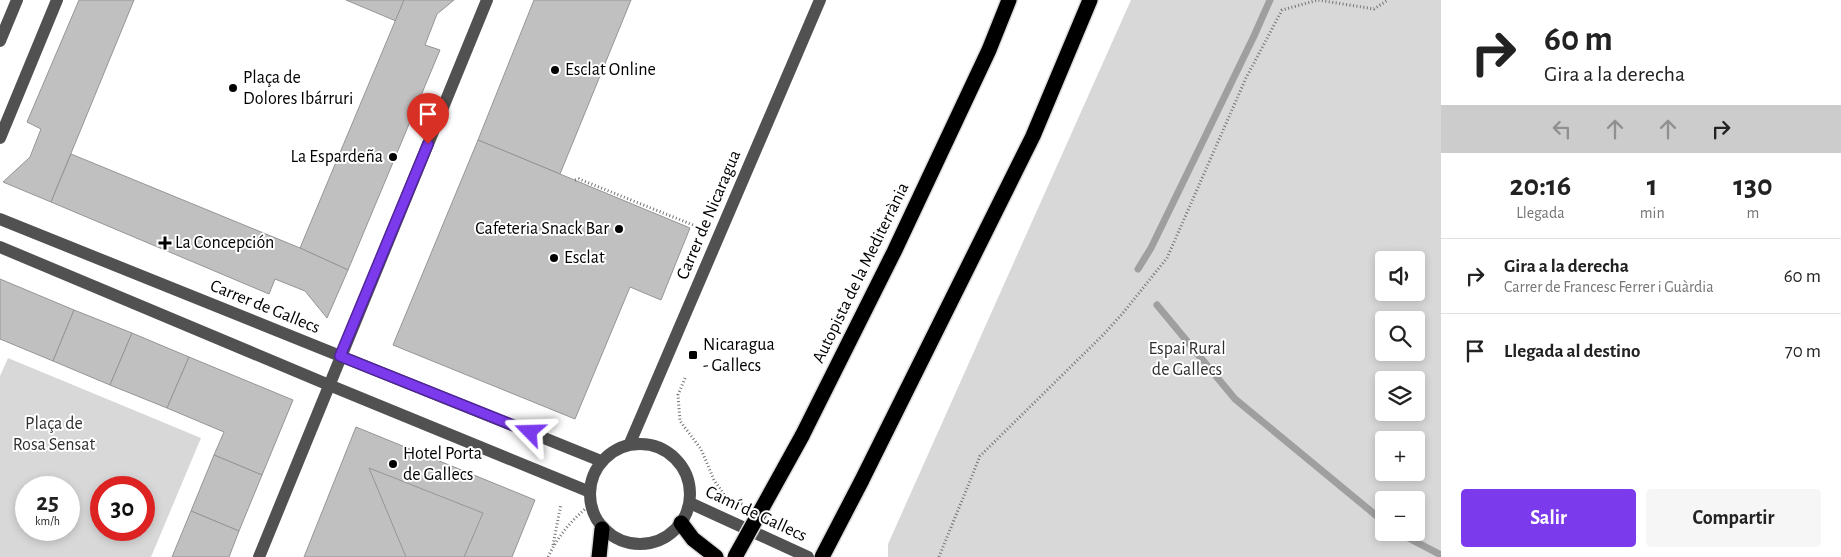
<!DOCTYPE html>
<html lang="es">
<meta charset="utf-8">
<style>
:root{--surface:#fff;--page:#f6f6f6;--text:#222;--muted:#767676;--line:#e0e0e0;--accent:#7c3aed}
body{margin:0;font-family:"Alegreya Sans",sans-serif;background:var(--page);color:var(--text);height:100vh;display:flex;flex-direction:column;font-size:19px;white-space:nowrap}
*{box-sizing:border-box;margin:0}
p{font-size:16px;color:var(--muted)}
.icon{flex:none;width:28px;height:28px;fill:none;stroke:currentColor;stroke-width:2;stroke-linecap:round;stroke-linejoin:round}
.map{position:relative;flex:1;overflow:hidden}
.side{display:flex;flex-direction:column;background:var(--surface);width:400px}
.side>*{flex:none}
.banner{background:#fff;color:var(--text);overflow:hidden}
.tools{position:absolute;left:1375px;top:251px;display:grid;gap:10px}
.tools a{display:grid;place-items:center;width:50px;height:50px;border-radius:5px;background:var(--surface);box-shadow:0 2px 8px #0003;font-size:25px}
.speed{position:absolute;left:15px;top:476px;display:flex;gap:10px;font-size:25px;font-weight:700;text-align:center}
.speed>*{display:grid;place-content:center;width:65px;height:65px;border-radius:50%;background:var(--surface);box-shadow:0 2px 8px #0003;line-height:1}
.speed small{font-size:12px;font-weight:400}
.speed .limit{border:8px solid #d22;background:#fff;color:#111}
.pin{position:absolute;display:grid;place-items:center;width:42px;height:42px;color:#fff;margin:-51px -21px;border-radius:50% 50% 50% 0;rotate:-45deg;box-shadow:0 0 5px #0007}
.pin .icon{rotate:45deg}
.me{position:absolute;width:55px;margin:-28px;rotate:292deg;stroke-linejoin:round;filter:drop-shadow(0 0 4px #0008)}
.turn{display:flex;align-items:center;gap:18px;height:105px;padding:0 20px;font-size:22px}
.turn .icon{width:65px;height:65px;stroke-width:2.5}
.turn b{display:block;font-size:35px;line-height:42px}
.lanes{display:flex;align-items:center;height:48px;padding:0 20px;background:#0003;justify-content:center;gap:25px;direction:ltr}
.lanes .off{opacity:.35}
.eta{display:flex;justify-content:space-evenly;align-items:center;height:85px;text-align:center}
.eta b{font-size:30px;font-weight:700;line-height:35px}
.button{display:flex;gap:10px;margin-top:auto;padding:10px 20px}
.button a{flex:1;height:58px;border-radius:5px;background:var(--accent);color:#fff;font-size:20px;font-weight:700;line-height:58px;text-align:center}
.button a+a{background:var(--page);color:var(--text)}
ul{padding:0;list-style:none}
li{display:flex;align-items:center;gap:15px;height:75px;padding:0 20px;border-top:1px solid var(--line)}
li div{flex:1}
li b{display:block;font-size:19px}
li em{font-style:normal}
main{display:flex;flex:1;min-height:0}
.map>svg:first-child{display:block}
</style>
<main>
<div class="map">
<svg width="1441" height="557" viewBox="0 0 1441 557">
<rect width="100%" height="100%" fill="#fff"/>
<g fill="#d8d8d8" fill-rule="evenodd">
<path d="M1131 0H1441V557H888V544ZM1384 260H1416V292H1384ZM1384 320H1416V352H1384ZM1384 380H1416V412H1384ZM1384 440H1416V472H1384ZM1384 500H1416V532H1384Z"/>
<path d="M8 358 201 438 151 557H0V376ZM26 488H69V530H26ZM101 488H144V530H101Z"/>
</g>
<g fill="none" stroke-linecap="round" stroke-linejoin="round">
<g stroke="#9f9f9f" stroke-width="7">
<path d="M1138 269 1151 248 1254 36 1270 0"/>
<path d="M1157 305 1235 399 1384 522"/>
<path d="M1397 532 1441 555"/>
</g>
</g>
<g fill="#c0c0c0" stroke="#959595">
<path d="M79 0H134L51 202 3 182 30 157 41 129 27 122Z"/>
<path d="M346 0H404L396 21Z"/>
<path d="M404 0H454L437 14 425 45 440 50 348 270 300 248Z"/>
<path d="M534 0H631L560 174 478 140Z"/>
<path d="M478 140 690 228 661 300 630 287 575 419 393 345Z"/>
<path d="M71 154 300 248 348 270 327 318 305 291 275 279 269 294 51 202Z"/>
<path d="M0 279 74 310 53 361 0 339Z"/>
<path d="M74 310 132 333 110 385 53 361Z"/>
<path d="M132 333 189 357 167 408 110 385Z"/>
<path d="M189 357 293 400 262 475 214 455 224 432 167 408Z"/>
<path d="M356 427 535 500 512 557H304Z"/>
<path d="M214 455 262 475 239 531 191 511Z"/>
<path d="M369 468 483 513 464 557H406Z"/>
<path d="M191 511 239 531 229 557H172Z"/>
</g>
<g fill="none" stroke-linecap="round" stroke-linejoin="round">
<g stroke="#dbdbdb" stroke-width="18">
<g id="highway">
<path d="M802 436 894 252 989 50 1009 0"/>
<path d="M861 482 1033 136 1090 0"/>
<path d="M681 523 693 539 716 557"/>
<path d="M599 557 602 529"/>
</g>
</g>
<g stroke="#737373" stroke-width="3" stroke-dasharray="1 2.5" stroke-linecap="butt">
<path d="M575 180 579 179 698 227"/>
<path d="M685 378 678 395 680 421 701 449 714 480 725 496 744 505"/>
<path d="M553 545 561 504"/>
<path d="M548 557C557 538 569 523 585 509"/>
<path d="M939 557 980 456 1103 335 1123 313 1167 258 1246 78 1282 10 1318 0 1374 9 1388 0"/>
</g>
<g stroke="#515151" stroke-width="12">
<path d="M0 41 17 0"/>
<path d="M0 138 57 0"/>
<path d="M0 219 601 461"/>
<path d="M0 247 329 385 590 492"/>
<path d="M630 443 820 0"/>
<circle cx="640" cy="494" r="50"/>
<path d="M690 503 808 557"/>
<path d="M259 557 487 0"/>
</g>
<use href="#highway" stroke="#000" stroke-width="15"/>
<g stroke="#dbdbdb" stroke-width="18" stroke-linecap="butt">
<g id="highway-bridge">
<path d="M735 557 802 436"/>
<path d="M822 557 861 482"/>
</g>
</g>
<use href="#highway-bridge" stroke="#000" stroke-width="15"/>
</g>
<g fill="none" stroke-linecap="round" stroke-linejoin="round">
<g stroke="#51269a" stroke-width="12">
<path id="route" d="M428 144 340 356 530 432"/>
</g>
<use href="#route" stroke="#7c3aed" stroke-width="9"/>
</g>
<g fill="#000" stroke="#fff" stroke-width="2">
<circle cx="555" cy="70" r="5"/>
<circle cx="233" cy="88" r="5"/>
<circle cx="393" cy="157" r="5"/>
<circle cx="619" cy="229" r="5"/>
<path d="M162.5 235.5h5v5h5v5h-5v5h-5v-5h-5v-5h5z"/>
<circle cx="554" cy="258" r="5"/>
<rect x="688" y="350" width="10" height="10" rx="2.5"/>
<circle cx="393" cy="464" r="5"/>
</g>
<g text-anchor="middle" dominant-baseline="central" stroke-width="4" stroke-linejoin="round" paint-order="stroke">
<g font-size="18" fill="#000" stroke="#fff" text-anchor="start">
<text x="565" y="70">Esclat Online</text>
<text x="243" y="78">Plaça de<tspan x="243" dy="21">Dolores Ibárruri</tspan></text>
<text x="383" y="157" text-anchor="end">La Espardeña</text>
<text x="609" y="229" text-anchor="end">Cafeteria Snack Bar</text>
<text x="175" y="243">La Concepción</text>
<text x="564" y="258">Esclat</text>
<text x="703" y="345">Nicaragua<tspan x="703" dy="21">- Gallecs</tspan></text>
<text x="403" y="454">Hotel Porta<tspan x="403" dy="21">de Gallecs</tspan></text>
</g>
<g font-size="18" fill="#000" stroke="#fff">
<text transform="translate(709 215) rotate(-67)">Carrer de Nicaragua</text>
<text transform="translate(861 273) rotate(-64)">Autopista de la Mediterrània</text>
<text transform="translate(265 307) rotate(22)">Carrer de Gallecs</text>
<text transform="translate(756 514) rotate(25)">Camí de Gallecs</text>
</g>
<g font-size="18" fill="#2f2f2f" stroke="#fff">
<text x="1187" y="349">Espai Rural<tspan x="1187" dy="21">de Gallecs</tspan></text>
<text x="54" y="424">Plaça de<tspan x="54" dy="21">Rosa Sensat</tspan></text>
</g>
</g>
</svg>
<div class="tools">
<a><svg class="icon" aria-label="sound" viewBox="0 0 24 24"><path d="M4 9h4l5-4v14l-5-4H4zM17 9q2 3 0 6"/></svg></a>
<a><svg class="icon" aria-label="search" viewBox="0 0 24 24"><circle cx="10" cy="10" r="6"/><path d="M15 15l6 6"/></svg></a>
<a><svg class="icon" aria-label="layers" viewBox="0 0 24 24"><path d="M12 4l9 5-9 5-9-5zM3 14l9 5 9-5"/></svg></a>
<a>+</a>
<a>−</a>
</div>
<div class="speed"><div>25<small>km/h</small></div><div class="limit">30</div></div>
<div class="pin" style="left:428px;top:144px;background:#d93025"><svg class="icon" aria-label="arrive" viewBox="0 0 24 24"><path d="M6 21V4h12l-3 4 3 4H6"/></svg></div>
<svg class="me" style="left:530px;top:432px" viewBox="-20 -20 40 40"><path d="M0-17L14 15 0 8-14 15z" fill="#7c3aed" stroke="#fff" stroke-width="4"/></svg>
</div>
<section class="side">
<div class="banner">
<div class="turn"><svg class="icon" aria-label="right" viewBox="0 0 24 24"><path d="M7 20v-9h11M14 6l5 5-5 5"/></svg><div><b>60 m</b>Gira a la derecha</div></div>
<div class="lanes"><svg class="icon off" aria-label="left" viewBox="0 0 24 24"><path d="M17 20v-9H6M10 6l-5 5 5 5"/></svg><svg class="icon off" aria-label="ahead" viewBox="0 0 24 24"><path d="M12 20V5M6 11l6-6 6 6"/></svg><svg class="icon off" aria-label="ahead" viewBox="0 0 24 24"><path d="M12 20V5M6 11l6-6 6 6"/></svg><svg class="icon" aria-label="right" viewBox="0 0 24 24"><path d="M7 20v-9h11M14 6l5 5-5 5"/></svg></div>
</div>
<div class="eta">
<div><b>20:16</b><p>Llegada</p></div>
<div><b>1</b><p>min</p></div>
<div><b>130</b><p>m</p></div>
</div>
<ul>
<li><svg class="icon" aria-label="right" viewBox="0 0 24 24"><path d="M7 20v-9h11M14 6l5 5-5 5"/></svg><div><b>Gira a la derecha</b><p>Carrer de Francesc Ferrer i Guàrdia</p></div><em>60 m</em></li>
<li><svg class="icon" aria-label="arrive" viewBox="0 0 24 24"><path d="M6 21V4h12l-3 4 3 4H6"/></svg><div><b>Llegada al destino</b></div><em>70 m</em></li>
</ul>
<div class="button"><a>Salir</a><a>Compartir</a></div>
</section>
</main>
